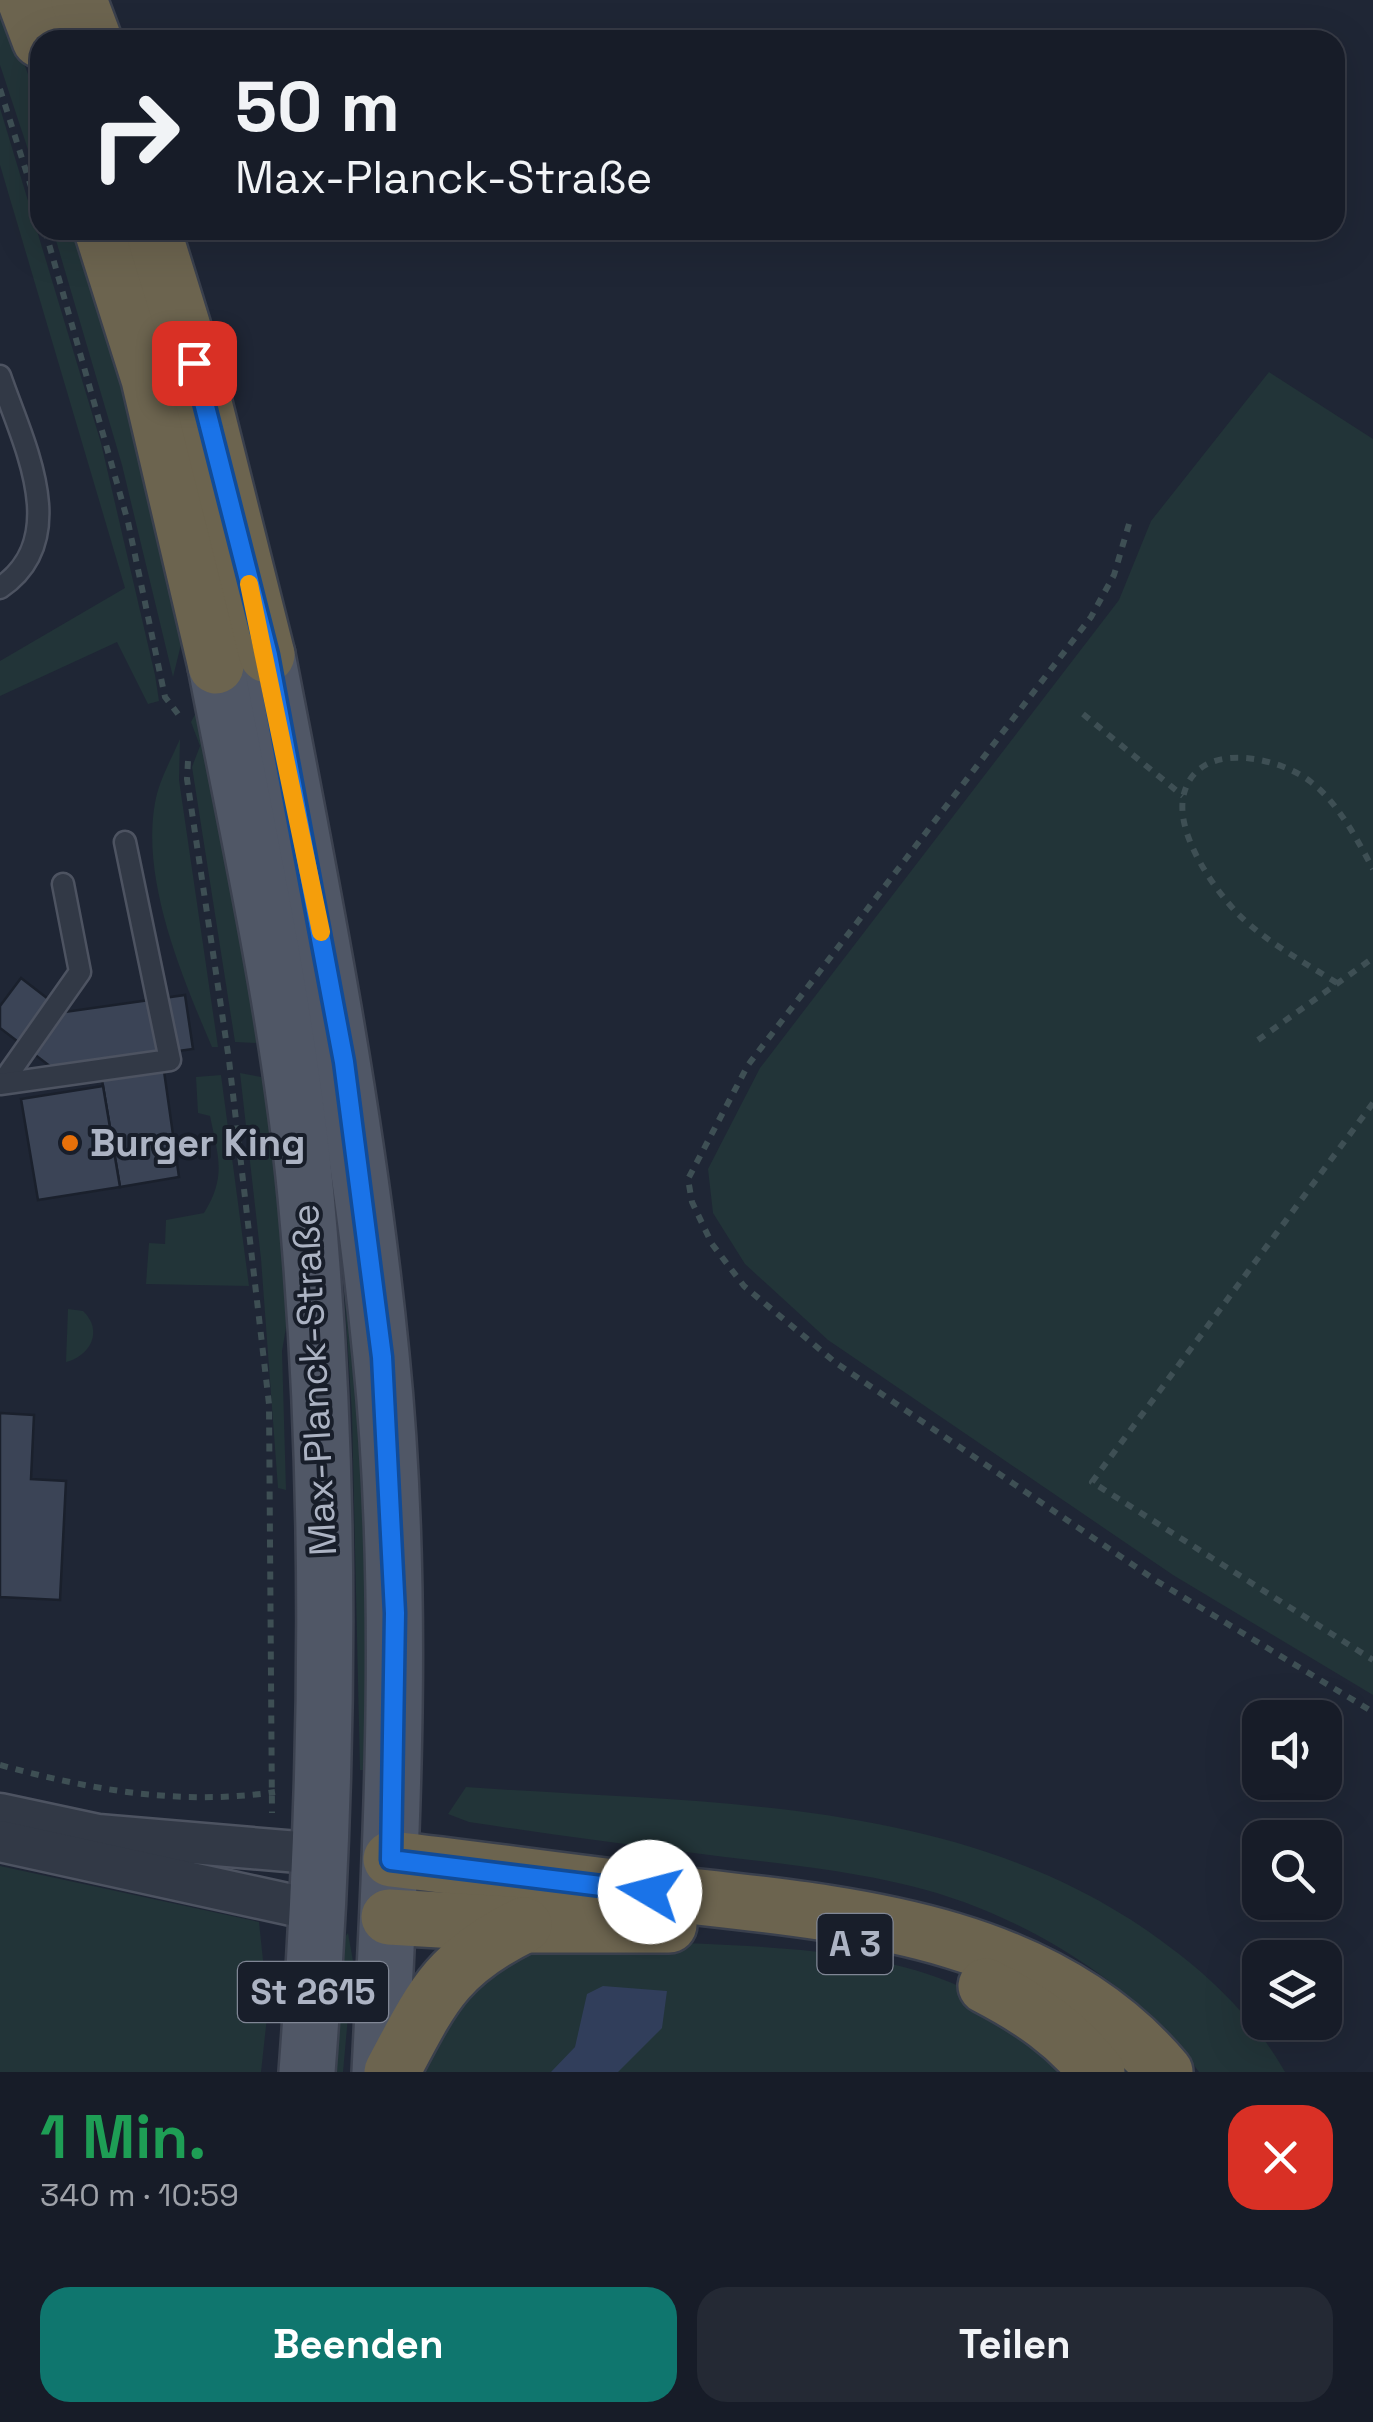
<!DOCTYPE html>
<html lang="de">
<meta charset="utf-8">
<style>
:root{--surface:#171c28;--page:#242934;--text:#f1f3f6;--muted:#9ea1a8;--line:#363a45;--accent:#0f766e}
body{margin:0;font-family:"Space Grotesk",sans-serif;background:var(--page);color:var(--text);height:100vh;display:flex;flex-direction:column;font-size:38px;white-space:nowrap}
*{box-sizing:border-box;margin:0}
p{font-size:32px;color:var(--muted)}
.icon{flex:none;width:55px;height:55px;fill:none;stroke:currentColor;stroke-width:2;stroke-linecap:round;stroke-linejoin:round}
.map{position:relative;height:2072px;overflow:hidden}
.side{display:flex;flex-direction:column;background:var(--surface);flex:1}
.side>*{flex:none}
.top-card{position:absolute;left:30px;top:30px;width:1315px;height:210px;border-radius:30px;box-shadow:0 10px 40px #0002,0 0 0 2px var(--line);background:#171c28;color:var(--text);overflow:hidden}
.fabs{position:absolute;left:1242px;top:1700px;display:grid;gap:20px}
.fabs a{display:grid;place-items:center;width:100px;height:100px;border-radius:20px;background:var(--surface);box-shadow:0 10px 40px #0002,0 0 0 2px var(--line);font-size:50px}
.pin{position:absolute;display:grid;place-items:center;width:85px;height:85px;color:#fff;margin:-42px;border-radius:20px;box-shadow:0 5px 15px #0006}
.me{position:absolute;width:110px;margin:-55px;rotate:278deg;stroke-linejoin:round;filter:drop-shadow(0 0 8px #0008)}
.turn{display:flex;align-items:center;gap:35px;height:210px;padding:0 40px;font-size:45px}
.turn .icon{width:130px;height:130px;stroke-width:2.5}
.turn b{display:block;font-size:70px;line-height:85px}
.round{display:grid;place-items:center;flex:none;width:105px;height:105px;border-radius:30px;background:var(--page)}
.head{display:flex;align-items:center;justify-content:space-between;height:170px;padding:0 40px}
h1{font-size:60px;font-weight:600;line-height:75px;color:#1e9e55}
.primary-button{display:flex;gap:20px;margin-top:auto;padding:20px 40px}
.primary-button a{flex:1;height:115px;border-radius:30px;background:var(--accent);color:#fff;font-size:40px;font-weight:600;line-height:115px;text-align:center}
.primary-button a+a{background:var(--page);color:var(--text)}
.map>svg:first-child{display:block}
</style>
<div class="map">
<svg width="1373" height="2072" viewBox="0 0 1373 2072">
<rect width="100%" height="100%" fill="#1f2635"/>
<g fill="#223438">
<path d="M0 0 40 106V186L0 65Z"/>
<path d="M0 108 101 443 155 675 159 701 148 704 117 642 0 696V661L125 588 0 165Z"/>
<path d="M53 230H80L187 620 173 677 122 465Z"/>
<path d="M1269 372 1373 439V1695L1173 1575 828 1340 745 1264 713 1213 708 1169 760 1068 1119 600 1151 521Z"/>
<path d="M203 699 257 1043 235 1042 192 767 200 746 191 722Z"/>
<path d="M180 739 179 780 218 1047H212C182 977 141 880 155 803 159 780 171 760 180 739Z"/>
<path d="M240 1073 261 1077 265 1087 286 1265 289 1310 282 1351 286 1490 278 1488 261 1259Z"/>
<path d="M221 1075 249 1286 146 1284 149 1243 165 1244 166 1220 204 1213C227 1176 218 1156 210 1116L198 1113 196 1077Z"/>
<path d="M338 1195 367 1481 376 1770H360L352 1414Z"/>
<path d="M68 1309 83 1311C104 1331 90 1356 66 1362Z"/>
<path d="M466 1787C710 1805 976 1793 1179 1954 1219 1985 1260 2027 1285 2072H1199C1135 1982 1018 1912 911 1886 837 1868 761 1862 686 1852 614 1843 541 1833 469 1822L448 1814Z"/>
<path d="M0 1866 259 1922 268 2008 261 2072H0Z"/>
<path d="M348 1933 353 1961 343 2072H330L342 1941Z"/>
<path d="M646 1941C744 1947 871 1945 961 1987 1000 2005 1043 2046 1078 2072H423L432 2033 514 1949Z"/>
</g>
<path fill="#313e5b" d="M603 1986 667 1991 662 2028 618 2072H551L575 2047 587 1994Z"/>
<g fill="#3b4456" stroke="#1a202c" stroke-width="2.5">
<path d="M21 978 65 1012 185 995 193 1049 141 1056 144 1074 102 1080 100 1060 51 1067 0 1028V1006Z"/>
<path d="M164 1071 179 1177 120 1187 102 1080Z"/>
<path d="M103 1086 120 1187 38 1200 21 1099Z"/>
<path d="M0 1413 34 1415 31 1479 66 1481 60 1600 0 1597Z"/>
</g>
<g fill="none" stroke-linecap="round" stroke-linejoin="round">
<g stroke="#4d5361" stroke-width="25">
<g id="lane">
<path d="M0 376C22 441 74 538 0 588"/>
<path d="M2 1083 80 972 63 884"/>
<path d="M0 1084 170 1060 125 842"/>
</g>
</g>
<g stroke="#4d5361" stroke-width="45">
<g id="street">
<path d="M0 1814 98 1835 322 1854"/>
<path d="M0 1841 319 1911"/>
</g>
</g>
<g stroke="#3c4250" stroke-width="60">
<g id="primary">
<path d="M267 655C312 888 358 1119 381 1355 405 1594 392 1834 380 2072"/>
<path d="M216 666C250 842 289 1018 306 1196 333 1487 329 1781 307 2072"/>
</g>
</g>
<g stroke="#3a404d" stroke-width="60">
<g id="highway">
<path d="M25 0 40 40"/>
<path d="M79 0 94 40"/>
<path d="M102 230 149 379 216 666"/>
<path d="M153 230 194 363 267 655"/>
<path d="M391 1859C479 1869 567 1882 655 1892 834 1913 1041 1924 1165 2072"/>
<path d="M389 1917 524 1925H669"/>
<path d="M986 1986C1030 2009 1066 2033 1097 2072"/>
<path d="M392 2072C432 1997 445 1964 524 1925"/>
</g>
</g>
<g stroke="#3e4f54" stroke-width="6" stroke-dasharray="8 8" stroke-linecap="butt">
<path d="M0 89 40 215"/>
<path d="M45 230 128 522 165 697 178 714"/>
<path d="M1129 524 1114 575 1091 617 748 1065 688 1179 692 1202 712 1244 744 1286 836 1363 1155 1580 1373 1712"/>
<path d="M1083 714 1183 796"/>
<path d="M188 761 187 779 229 1060 269 1404 272 1813"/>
<path d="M1337 983C1302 961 1266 942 1237 913 1213 887 1177 836 1183 798 1194 738 1278 756 1311 782 1338 803 1357 839 1373 869"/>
<path d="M1258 1040 1373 958"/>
<path d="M1373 1103 1092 1482 1373 1660"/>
<path d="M0 1765C92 1790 180 1806 275 1792"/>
</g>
<use href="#lane" stroke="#323946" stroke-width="20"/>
<use href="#street" stroke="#323946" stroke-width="40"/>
<use href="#primary" stroke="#505766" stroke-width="55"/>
<use href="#highway" stroke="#6c644f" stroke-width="55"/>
</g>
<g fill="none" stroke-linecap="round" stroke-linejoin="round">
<g stroke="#114b97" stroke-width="25">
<path id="route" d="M194 363 268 655 344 1062 382 1357 395 1613 391 1860 650 1892"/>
</g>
<use href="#route" stroke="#1a73e8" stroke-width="18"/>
<path stroke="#f59e0b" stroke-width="18" d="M249 584 321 932"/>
</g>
<circle fill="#e8710a" stroke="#181e2a" stroke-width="4" cx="70" cy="1143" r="10"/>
<g text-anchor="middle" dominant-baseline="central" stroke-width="8" stroke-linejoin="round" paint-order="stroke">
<g fill="#181e2a" stroke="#808695" stroke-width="2.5">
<rect x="817.5" y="1914" width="75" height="60" rx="8"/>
<rect x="238" y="1962" width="150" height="60" rx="8"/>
</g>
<g font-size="35" font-weight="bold" fill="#acb3c3">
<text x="855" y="1944">A 3</text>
<text x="313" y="1992">St 2615</text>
</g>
<g font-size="38" font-weight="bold" fill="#acb3c3" stroke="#181e2a" text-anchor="start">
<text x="90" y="1143">Burger King</text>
</g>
<g font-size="38" fill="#acb3c3" stroke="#181e2a">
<text transform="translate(314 1380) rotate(-93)">Max-Planck-Straße</text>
</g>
</g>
</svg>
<div class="fabs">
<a><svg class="icon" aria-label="sound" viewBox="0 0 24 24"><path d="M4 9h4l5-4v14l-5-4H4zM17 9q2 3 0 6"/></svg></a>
<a><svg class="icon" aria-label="search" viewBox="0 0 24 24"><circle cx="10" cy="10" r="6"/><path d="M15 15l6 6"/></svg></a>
<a><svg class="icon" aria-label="layers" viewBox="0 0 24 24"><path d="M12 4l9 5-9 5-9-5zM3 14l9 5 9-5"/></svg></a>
</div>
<div class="pin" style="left:194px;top:363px;background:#d93025"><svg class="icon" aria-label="arrive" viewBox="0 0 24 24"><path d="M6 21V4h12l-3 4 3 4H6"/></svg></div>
<svg class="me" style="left:650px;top:1892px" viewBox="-20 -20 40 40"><circle r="19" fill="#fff"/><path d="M0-13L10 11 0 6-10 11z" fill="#1a73e8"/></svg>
<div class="top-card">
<div class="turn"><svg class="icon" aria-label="right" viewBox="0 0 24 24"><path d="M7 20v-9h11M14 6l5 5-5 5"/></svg><div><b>50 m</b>Max-Planck-Straße</div></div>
</div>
</div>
<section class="side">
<div class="head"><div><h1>1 Min.</h1><p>340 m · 10:59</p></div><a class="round" style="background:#d93025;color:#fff"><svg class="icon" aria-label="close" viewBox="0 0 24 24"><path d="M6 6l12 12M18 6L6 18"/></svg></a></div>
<div class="primary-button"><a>Beenden</a><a>Teilen</a></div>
</section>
